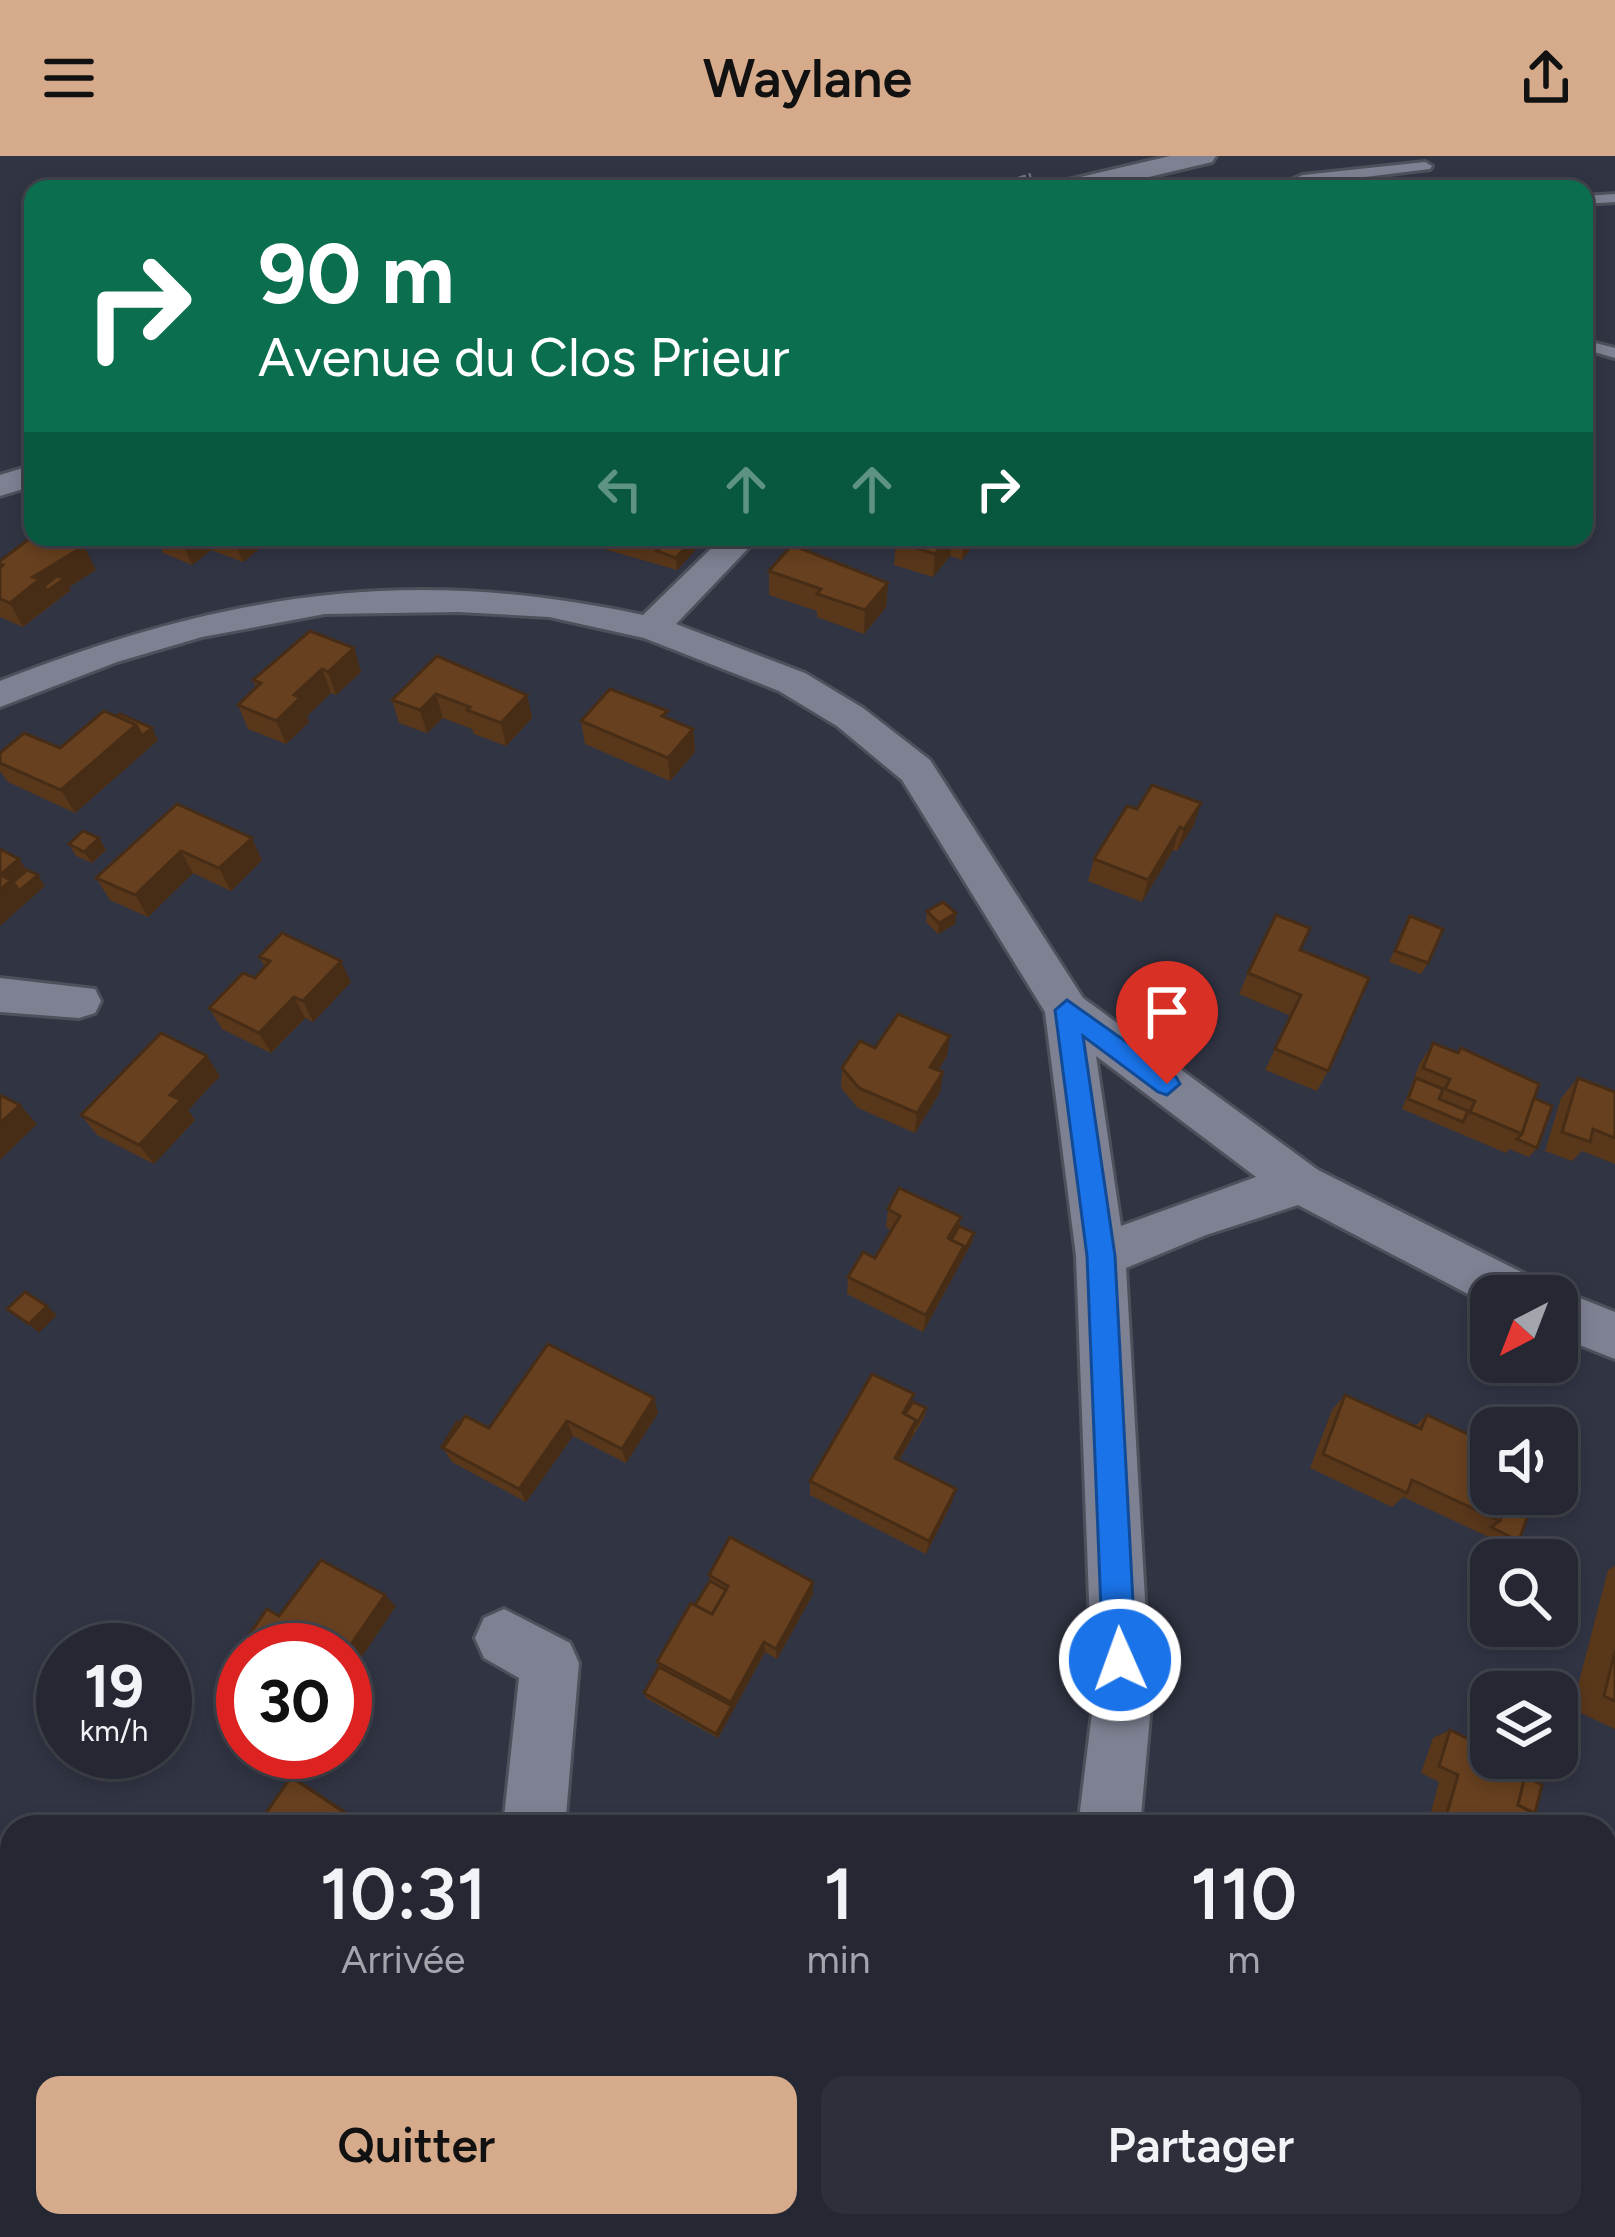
<!DOCTYPE html>
<html lang="fr">
<meta charset="utf-8">
<style>
:root{--surface:#252732;--page:#2d2f3a;--text:#f1f3f6;--muted:#a3a5ac;--line:#42444d;--accent:#d6ab8b}
body{margin:0;font-family:Figtree,sans-serif;background:var(--page);color:var(--text);height:100vh;display:flex;flex-direction:column;font-size:45px;white-space:nowrap}
*{box-sizing:border-box;margin:0}
p{font-size:39px;color:var(--muted)}
.icon{flex:none;width:66px;height:66px;fill:none;stroke:currentColor;stroke-width:2;stroke-linecap:round;stroke-linejoin:round}
.map{position:relative;flex:1;overflow:hidden}
.panel{position:absolute;left:0px;top:1659px;width:1617px;height:423px;display:flex;flex-direction:column;background:var(--surface);border-radius:36px 36px 0 0;box-shadow:0 6px 18px #0003,0 0 0 3px var(--line)}
.panel>*{flex:none}
.guide{position:absolute;left:24px;top:24px;width:1569px;height:366px;border-radius:24px;box-shadow:0 6px 18px #0003,0 0 0 3px var(--line);background:#0b6e4f;color:#fff;overflow:hidden}
.needle{width:78px;rotate:222deg}
.fabs{position:absolute;left:1470px;top:1119px;display:grid;gap:24px}
.fabs a{display:grid;place-items:center;width:108px;height:108px;border-radius:24px;background:var(--surface);box-shadow:0 6px 18px #0003,0 0 0 3px var(--line);font-size:60px}
.speed{position:absolute;left:36px;top:1467px;display:flex;gap:24px;font-size:60px;font-weight:700;text-align:center}
.speed>*{display:grid;place-content:center;width:156px;height:156px;border-radius:50%;background:var(--surface);box-shadow:0 6px 18px #0003,0 0 0 3px var(--line);line-height:1}
.speed small{font-size:30px;font-weight:400}
.speed .limit{border:18px solid #d22;background:#fff;color:#111}
.pin{position:absolute;display:grid;place-items:center;width:102px;height:102px;color:#fff;margin:-123px -51px;border-radius:50% 50% 50% 0;rotate:-45deg;box-shadow:0 0 12px #0007}
.pin .icon{rotate:45deg}
.me{position:absolute;width:132px;margin:-66px;rotate:358deg;stroke-linejoin:round;filter:drop-shadow(0 0 9px #0008)}
.turn{display:flex;align-items:center;gap:42px;height:252px;padding:0 36px;font-size:54px}
.turn .icon{width:156px;height:156px;stroke-width:2.5}
.turn b{display:block;font-size:84px;line-height:102px}
.lanes{display:flex;align-items:center;height:114px;padding:0 36px;background:#0003;justify-content:center;gap:60px;direction:ltr}
.lanes .off{opacity:.35}
.eta{display:flex;justify-content:space-evenly;align-items:center;height:204px;text-align:center}
.eta b{font-size:72px;font-weight:600;line-height:84px}
.primary-button{display:flex;gap:24px;margin-top:auto;padding:24px 36px}
.primary-button a{flex:1;height:138px;border-radius:24px;background:var(--accent);color:#111;font-size:48px;font-weight:600;line-height:138px;text-align:center}
.primary-button a+a{background:var(--page);color:var(--text)}
header{display:flex;justify-content:space-between;align-items:center;height:156px;padding:0 36px;background:var(--accent);color:#111;font-size:54px;font-weight:600}
.map>svg:first-child{display:block}
</style>
<header><svg class="icon" aria-label="menu" viewBox="0 0 24 24"><path d="M4 6h16M4 12h16M4 18h16"/></svg>Waylane<svg class="icon" aria-label="share" viewBox="0 0 24 24"><path d="M12 15V3M7 8l5-5 5 5M5 13v7h14v-7"/></svg></header>
<div class="map">
<svg width="1615" height="2081" viewBox="0 0 1615 2081">
<rect width="100%" height="100%" fill="#313443"/>
<g fill="none" stroke-linecap="round" stroke-linejoin="round">
<g stroke="#4e505c" stroke-width="6">
<g id="service">
<path d="M1425 6 1432 10 1430 13 1268 33 1303 19Z"/>
<path d="M1615 38V46L1584 48V40Z"/>
<path d="M1584 184 1615 192V202L1584 193Z"/>
</g>
</g>
<g stroke="#4e505c" stroke-width="6">
<g id="minor">
<path d="M1170 0H1216L1212 6 1098 33H1051L1055 27Z"/>
<path d="M33 309V330L0 340V319Z"/>
<path d="M723 381H759L676 468 805 517 863 552 930 604 1083 842 1318 1014 1537 1124 1543 1138 1557 1133 1615 1156V1203L1557 1180V1140H1491V1150L1298 1049 1206 1079 1126 1112 1151 1549 1140 1671H1078L1093 1549 1076 1100 1045 856 902 624 837 570 779 535 644 482 549 461 458 456 325 458 202 481 117 506 0 551V525C225 438 405 408 643 459ZM1096 900 1256 1021 1121 1070Z"/>
<path d="M0 822 95 833 101 845 95 857 79 862 0 856Z"/>
<path d="M504 1453 570 1487 579 1507 565 1671H503L519 1522 484 1502 475 1482 484 1462Z"/>
<path d="M328 2070H406L401 2081H323Z"/>
<path d="M788 2070H882L887 2081H793Z"/>
<path d="M1032 2070H1102L1101 2081H1031Z"/>
</g>
</g>
<path stroke="#717381" stroke-width="4.5" stroke-dasharray="8 3" stroke-linecap="butt" d="M987 33 1031 19"/>
<use href="#service" fill="#7e8192" fill-rule="evenodd"/>
<use href="#minor" fill="#7e8192" fill-rule="evenodd"/>
</g>
<g fill="#59371b">
<path d="M156 381H269L270 384 243 406 211 394 192 409 163 397Z"/>
<path d="M326 381H369L356 392Z"/>
<path d="M562 381H699L700 389 677 414Z"/>
<path d="M899 381H972L971 392 962 404 950 400 933 421 894 409 896 385Z"/>
<path d="M0 405 96 414 69 431 71 434 23 471 0 461Z"/>
<path d="M769 415 888 427 886 451 864 478 817 461V455L769 439Z"/>
<path d="M354 492 361 516 336 539 331 537 307 560 309 566 286 588 248 573 238 549 256 532 253 524Z"/>
<path d="M437 500 527 539 532 562 506 590 474 578 472 573 443 562 427 577 399 567 392 544Z"/>
<path d="M104 555 158 584 75 657 8 626 0 615V597L60 592Z"/>
<path d="M669 563 693 573 695 596 670 625 585 588 581 565Z"/>
<path d="M177 648 262 704 231 735 193 717 148 761 110 744 96 722Z"/>
<path d="M1127 650 1194 669 1177 695 1173 694 1142 746 1088 725 1094 703Z"/>
<path d="M99 682 106 694 92 707 76 700 69 688Z"/>
<path d="M927 755 956 757 955 768 938 778 926 766Z"/>
<path d="M1410 760 1428 807 1421 818 1389 806Z"/>
<path d="M1300 794 1328 915 1317 935 1265 914 1291 860 1239 838 1248 817Z"/>
<path d="M259 801 351 826 313 866 305 862 271 897 222 873 209 852 255 822 265 811Z"/>
<path d="M1433 887 1534 942 1537 992 1529 1001 1509 993 1506 997 1402 953 1420 907Z"/>
<path d="M875 892 947 900 938 914 943 916 940 936 915 977 858 952 841 932 842 912Z"/>
<path d="M220 920 188 954 195 964 154 1008 97 979 81 959Z"/>
<path d="M1578 922 1615 936V1008L1582 995 1572 1005 1545 995 1561 942Z"/>
<path d="M888 1053 961 1061 959 1070 974 1077 972 1086 923 1176 847 1138 848 1121 875 1102 892 1075 886 1071Z"/>
<path d="M1345 1239 1414 1271 1427 1259 1519 1385 1510 1391 1403 1341 1392 1351 1310 1312 1332 1254Z"/>
<path d="M654 1242 658 1257 626 1307 573 1280 526 1346 452 1306 442 1291 460 1268 489 1272Z"/>
<path d="M913 1246 926 1252 925 1260 899 1304 952 1346 926 1398 810 1339V1325Z"/>
<path d="M1615 1410V1573L1572 1553 1608 1414Z"/>
<path d="M709 1419 813 1426V1438L777 1503 765 1496 718 1582 646 1542 644 1537 659 1511 657 1506 710 1425Z"/>
<path d="M1450 1574 1525 1620 1535 1657 1541 1671H1427L1439 1626 1421 1617 1433 1582Z"/>
</g>
<g fill="#482d16">
<path d="M187 381H206L211 394 192 409 182 385Z"/>
<path d="M235 381H269L270 384 243 406 233 382Z"/>
<path d="M353 381H369L356 392Z"/>
<path d="M659 381H682L657 395 656 384Z"/>
<path d="M695 381H699L700 389 677 414 676 402Z"/>
<path d="M949 381H952L950 400 933 421 935 398Z"/>
<path d="M964 381H972L971 392 962 404Z"/>
<path d="M84 390 96 414 69 431 71 434 53 447 47 435 53 447 23 471 10 447 33 421Z"/>
<path d="M888 427 886 451 864 478 865 454Z"/>
<path d="M354 492 361 516 336 539 328 516Z"/>
<path d="M322 513 331 537 307 560 309 566 286 588 276 565 294 539Z"/>
<path d="M436 538 443 562 427 577 420 554Z"/>
<path d="M527 539 532 562 506 590 501 567Z"/>
<path d="M136 569 149 592 75 657 61 634Z"/>
<path d="M152 572 158 584 149 592 142 580Z"/>
<path d="M693 573 695 596 670 625 668 602Z"/>
<path d="M1201 647 1194 669 1177 695 1184 673Z"/>
<path d="M1180 671 1173 694 1142 746 1148 724Z"/>
<path d="M99 682 106 694 92 707 84 696Z"/>
<path d="M252 682 262 704 231 735 219 712Z"/>
<path d="M181 695 193 717 148 761 135 739Z"/>
<path d="M19 703 33 723 38 719 45 730 0 770V719Z"/>
<path d="M956 757 955 768 938 778 939 767Z"/>
<path d="M341 805 351 826 313 866 303 845Z"/>
<path d="M294 841 305 862 271 897 259 877Z"/>
<path d="M950 880 947 900 927 931 930 911Z"/>
<path d="M207 900 220 920 188 954 195 964 154 1008 139 989 170 939Z"/>
<path d="M943 916 940 936 915 977 917 957Z"/>
<path d="M20 949 37 968 0 1004V967Z"/>
<path d="M974 1077 972 1086 923 1176 926 1159 964 1090Z"/>
<path d="M47 1150 57 1159 39 1177 29 1168Z"/>
<path d="M654 1242 658 1257 626 1307 622 1293Z"/>
<path d="M916 1264 913 1279 892 1316 895 1302Z"/>
<path d="M567 1265 573 1280 526 1346 519 1333Z"/>
<path d="M956 1333 952 1346 926 1398 929 1385Z"/>
<path d="M813 1426V1438L777 1503 776 1493Z"/>
<path d="M385 1439 396 1450 345 1526V1511L351 1502 345 1497Z"/>
<path d="M764 1486 765 1496 718 1582 716 1578 732 1550 731 1546Z"/>
<path d="M291 1621 305 1628 370 1671H366Z"/>
<path d="M140 2070H157L150 2081H133Z"/>
</g>
<g fill="#67401f" stroke="#482d16" stroke-width="3">
<path d="M33 380 59 381 84 390 33 421 40 423 10 447 0 443V412L3 409 0 408V405Z"/>
<path d="M672 381H695L676 402 657 395Z"/>
<path d="M899 381H949L935 398 896 385Z"/>
<path d="M792 389 888 427 865 454 817 438 821 433 769 415Z"/>
<path d="M57 420 65 422 47 435 44 430Z"/>
<path d="M310 475 354 492 328 516 322 513 294 539 300 542 276 565 238 549 261 527 253 524Z"/>
<path d="M437 500 527 539 501 567 467 554 470 551 436 538 420 554 392 544Z"/>
<path d="M610 533 668 555 662 560 693 573 668 602 581 565Z"/>
<path d="M104 555 136 569 61 634 0 607V597L24 577 60 592Z"/>
<path d="M120 558 152 572 142 580 136 569 117 560Z"/>
<path d="M1152 629 1201 647 1184 673 1180 671 1148 724 1094 703 1127 650 1137 653Z"/>
<path d="M177 648 252 682 219 712 181 695 135 739 96 722Z"/>
<path d="M83 675 99 682 84 696 69 688Z"/>
<path d="M0 693 19 703 0 719 11 724 0 734Z"/>
<path d="M27 714 38 719 19 735 13 726Z"/>
<path d="M943 746 956 757 939 767 927 755Z"/>
<path d="M1276 759 1310 772 1300 794 1369 822 1328 915 1275 893 1301 839 1248 817Z"/>
<path d="M1410 760 1443 773 1428 807 1395 795Z"/>
<path d="M282 777 341 805 303 845 294 841 259 877 209 852 243 817 255 822 270 805 259 801Z"/>
<path d="M898 858 950 880 930 911 943 916 917 957 859 932 842 912 860 885 875 892Z"/>
<path d="M161 877 207 900 170 939 181 944 139 989 81 959Z"/>
<path d="M1433 887 1458 897 1461 892 1539 928 1522 978 1470 956 1475 945 1445 933 1450 923 1423 912Z"/>
<path d="M1416 922 1443 933 1439 943 1468 955 1463 966 1408 943Z"/>
<path d="M1578 922 1615 936V982L1593 973 1590 986 1562 976Z"/>
<path d="M0 939 20 949 0 967Z"/>
<path d="M1534 942 1552 950 1537 992 1517 983 1522 978Z"/>
<path d="M899 1032 961 1061 948 1082 964 1090 926 1159 848 1121 863 1096 875 1102 900 1060 888 1053Z"/>
<path d="M959 1070 974 1077 962 1098 964 1090 951 1084Z"/>
<path d="M25 1136 47 1150 29 1168 7 1153Z"/>
<path d="M548 1188 654 1242 622 1293 567 1265 519 1333 443 1292 465 1260 489 1272Z"/>
<path d="M872 1218 914 1238 903 1257 916 1264 895 1302 956 1333 929 1385 810 1325Z"/>
<path d="M1345 1239 1421 1273 1427 1259 1491 1289V1338H1509L1500 1365 1412 1324 1407 1337 1323 1298Z"/>
<path d="M913 1246 926 1252 915 1271 916 1264 905 1258Z"/>
<path d="M457 1266 460 1268 443 1291H442Z"/>
<path d="M1509 1338H1535L1519 1385 1491 1371 1500 1365Z"/>
<path d="M730 1381 813 1426 776 1493 764 1486 731 1546 657 1506 691 1447 712 1458 728 1430 709 1419Z"/>
<path d="M321 1404 385 1439 345 1497V1494H338L329 1489 325 1494H257L244 1486 267 1453 279 1460Z"/>
<path d="M710 1425 726 1434 712 1458 695 1449Z"/>
<path d="M1615 1495V1545L1604 1540Z"/>
<path d="M659 1511 732 1550 716 1578 644 1537Z"/>
<path d="M1450 1574 1491 1594V1602H1506L1527 1613 1518 1649 1544 1662 1541 1671H1443L1458 1619 1439 1610Z"/>
<path d="M1525 1620 1542 1629 1535 1657 1518 1649Z"/>
<path d="M291 1621 366 1671H270L271 1669 264 1660Z"/>
<path d="M65 2070H140L133 2081H79Z"/>
</g>
<path fill="#1a73e8" stroke="#114b97" stroke-width="3" d="M1067 844 1176 921 1180 928 1167 939 1158 936 1083 880 1115 1100 1136 1504 1131 1516 1120 1521 1108 1516 1103 1504 1087 1100 1055 854Z"/>
</svg>
<div class="fabs">
<a><svg class="needle" viewBox="-14 -14 28 28"><path d="M0-13l5 13h-10z" fill="#e53935"/><path d="M0 13l5-13h-10z" fill="#a3a5ac"/></svg></a>
<a><svg class="icon" aria-label="sound" viewBox="0 0 24 24"><path d="M4 9h4l5-4v14l-5-4H4zM17 9q2 3 0 6"/></svg></a>
<a><svg class="icon" aria-label="search" viewBox="0 0 24 24"><circle cx="10" cy="10" r="6"/><path d="M15 15l6 6"/></svg></a>
<a><svg class="icon" aria-label="layers" viewBox="0 0 24 24"><path d="M12 4l9 5-9 5-9-5zM3 14l9 5 9-5"/></svg></a>
</div>
<div class="speed"><div>19<small>km/h</small></div><div class="limit">30</div></div>
<div class="pin" style="left:1167px;top:928px;background:#d93025"><svg class="icon" aria-label="arrive" viewBox="0 0 24 24"><path d="M6 21V4h12l-3 4 3 4H6"/></svg></div>
<svg class="me" style="left:1120px;top:1504px" viewBox="-20 -20 40 40"><circle r="17" fill="#1a73e8" stroke="#fff" stroke-width="3"/><path d="M0-11L8 9 0 5-8 9z" fill="#fff"/></svg>
<div class="guide">
<div class="turn"><svg class="icon" aria-label="right" viewBox="0 0 24 24"><path d="M7 20v-9h11M14 6l5 5-5 5"/></svg><div><b>90 m</b>Avenue du Clos Prieur</div></div>
<div class="lanes"><svg class="icon off" aria-label="left" viewBox="0 0 24 24"><path d="M17 20v-9H6M10 6l-5 5 5 5"/></svg><svg class="icon off" aria-label="ahead" viewBox="0 0 24 24"><path d="M12 20V5M6 11l6-6 6 6"/></svg><svg class="icon off" aria-label="ahead" viewBox="0 0 24 24"><path d="M12 20V5M6 11l6-6 6 6"/></svg><svg class="icon" aria-label="right" viewBox="0 0 24 24"><path d="M7 20v-9h11M14 6l5 5-5 5"/></svg></div>
</div>
<section class="panel">
<div class="eta">
<div><b>10:31</b><p>Arrivée</p></div>
<div><b>1</b><p>min</p></div>
<div><b>110</b><p>m</p></div>
</div>
<div class="primary-button"><a>Quitter</a><a>Partager</a></div>
</section>
</div>
